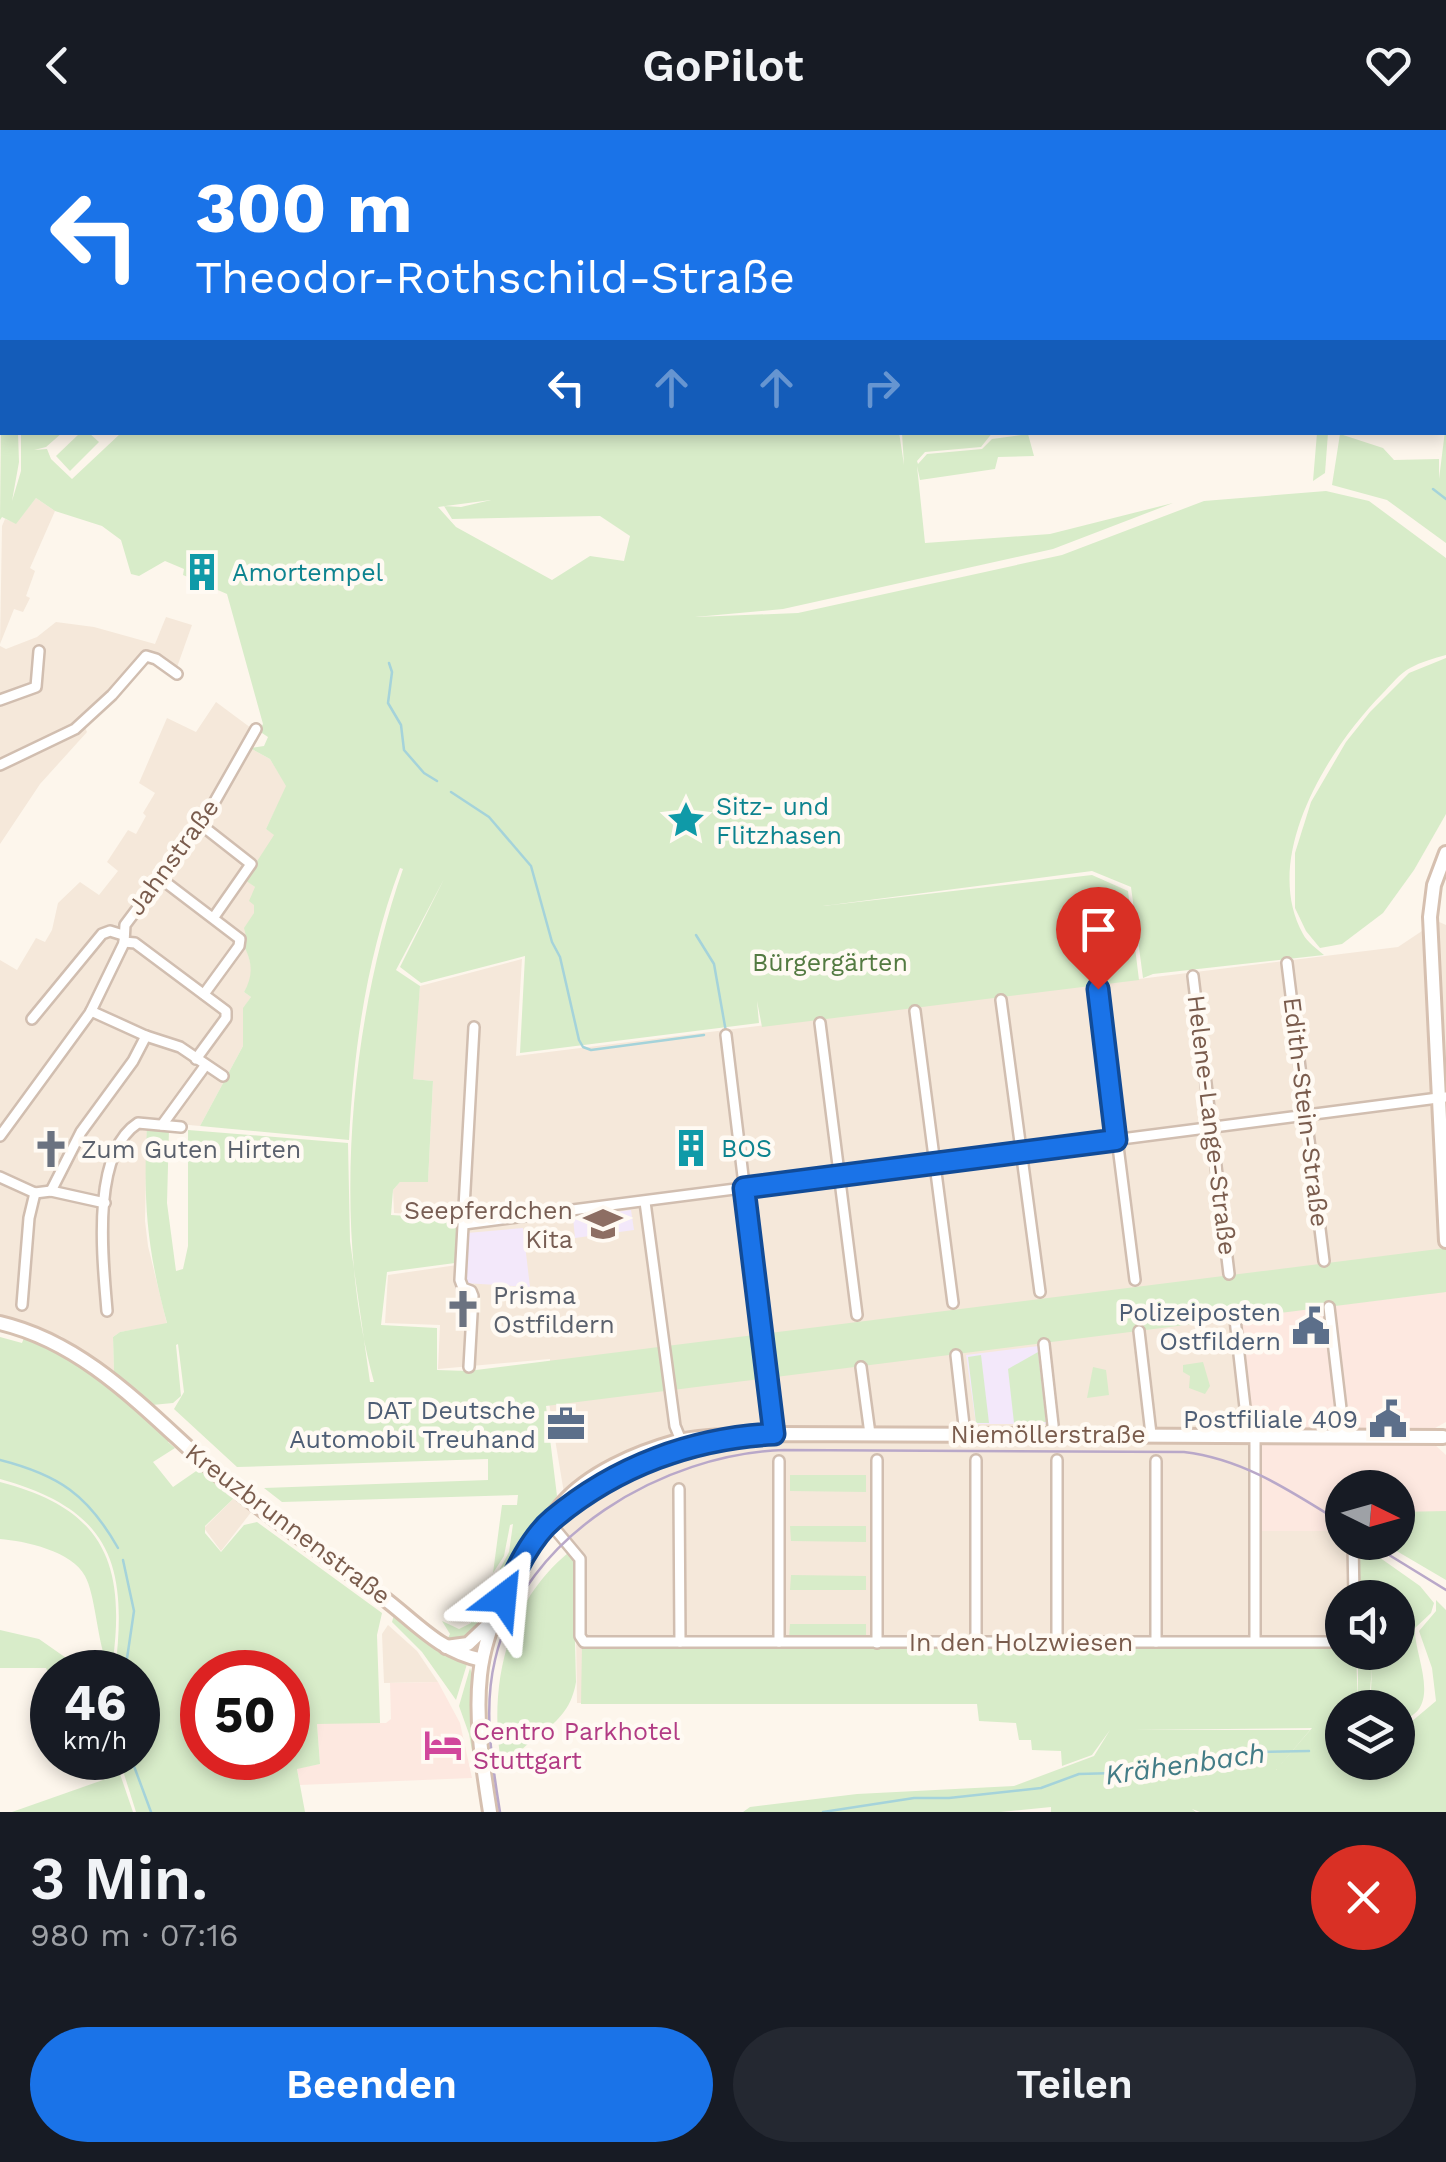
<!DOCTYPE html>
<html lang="de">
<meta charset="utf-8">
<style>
:root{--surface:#171b24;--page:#242831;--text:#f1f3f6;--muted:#9ea1a6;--accent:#1a73e8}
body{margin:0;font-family:"Work Sans",sans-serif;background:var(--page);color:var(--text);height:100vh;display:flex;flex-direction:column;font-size:38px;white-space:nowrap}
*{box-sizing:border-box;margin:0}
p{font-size:32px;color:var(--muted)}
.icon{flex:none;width:55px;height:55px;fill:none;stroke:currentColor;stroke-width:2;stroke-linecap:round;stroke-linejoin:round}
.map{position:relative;height:1682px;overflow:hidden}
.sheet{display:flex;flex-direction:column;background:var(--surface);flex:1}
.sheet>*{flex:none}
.guide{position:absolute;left:0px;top:0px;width:1448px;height:305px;box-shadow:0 5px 15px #0003;background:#1a73e8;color:#fff;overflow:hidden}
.needle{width:65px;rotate:95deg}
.tools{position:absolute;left:1325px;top:1340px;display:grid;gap:20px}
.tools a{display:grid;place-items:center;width:90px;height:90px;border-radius:50%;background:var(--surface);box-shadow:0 5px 15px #0003;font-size:50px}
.speed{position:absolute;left:30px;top:1520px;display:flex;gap:20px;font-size:50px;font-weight:700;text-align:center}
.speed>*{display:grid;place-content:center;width:130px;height:130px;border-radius:50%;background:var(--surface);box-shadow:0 5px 15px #0003;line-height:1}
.speed small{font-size:25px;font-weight:400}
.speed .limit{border:15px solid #d22;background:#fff;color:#111}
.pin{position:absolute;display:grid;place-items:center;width:85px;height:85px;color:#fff;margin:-102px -42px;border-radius:50% 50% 50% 0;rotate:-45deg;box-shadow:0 0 10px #0007}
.pin .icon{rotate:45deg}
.me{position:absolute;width:110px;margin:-55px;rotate:29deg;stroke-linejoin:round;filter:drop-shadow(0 0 8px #0008)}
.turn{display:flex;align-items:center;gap:35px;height:210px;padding:0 30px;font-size:45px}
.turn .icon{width:130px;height:130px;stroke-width:2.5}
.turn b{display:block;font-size:70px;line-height:85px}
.lanes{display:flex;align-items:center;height:95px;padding:0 30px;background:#0003;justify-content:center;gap:50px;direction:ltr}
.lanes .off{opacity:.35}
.round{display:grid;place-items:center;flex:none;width:105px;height:105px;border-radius:52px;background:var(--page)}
.headline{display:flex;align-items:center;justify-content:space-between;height:170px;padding:0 30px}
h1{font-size:60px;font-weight:600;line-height:75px}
.cta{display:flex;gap:20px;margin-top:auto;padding:20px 30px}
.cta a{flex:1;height:115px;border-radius:60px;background:var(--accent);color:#fff;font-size:40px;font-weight:600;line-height:115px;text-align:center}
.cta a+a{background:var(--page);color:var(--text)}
header{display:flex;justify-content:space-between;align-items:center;height:130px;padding:0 30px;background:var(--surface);font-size:45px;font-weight:600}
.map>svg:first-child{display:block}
</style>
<header><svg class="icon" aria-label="back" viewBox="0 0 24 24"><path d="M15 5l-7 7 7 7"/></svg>GoPilot<svg class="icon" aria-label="heart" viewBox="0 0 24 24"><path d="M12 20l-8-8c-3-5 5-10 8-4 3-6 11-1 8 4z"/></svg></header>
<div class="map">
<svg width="1446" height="1682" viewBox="0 0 1446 1682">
<rect width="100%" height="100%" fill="#fdf6ec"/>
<g fill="#f5e8da">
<path d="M0 0 143 2H2L0 200Z"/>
<path d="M36 368 55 381 30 438 35 441 26 466 30 468 23 482 14 479 0 514 2 396 5 389 16 393Z"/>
<path d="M166 487 192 495 176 540 147 521 84 595 87 602 40 654 0 714V516L6 519 37 507 56 492 94 497 155 514Z"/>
<path d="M216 572 251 598 256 606 250 618 270 629 287 656 266 699 275 705 246 750 255 757 254 783 246 816 252 840V849L244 862 251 867 243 879V916L200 996 168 993 147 996 145 1091 148 1116 167 1194 120 1202 113 1207 114 1242 61 1206 0 1184V830L17 840 36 808 45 812 52 800 58 773 80 752 99 765 118 741 107 732 128 700 136 704 146 686 143 683 155 663 139 653 167 588 196 602Z"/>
<path d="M1437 791 1446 795V1218L1430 1164 1241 1186 1259 1296V1400L1330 1401 1342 1409V1412L1349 1413 1357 1467 1342 1468V1522L1356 1523V1574L577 1573 575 1428 545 1392 565 1369 549 1273 550 1229 438 1239 440 1195 385 1193 388 1145 457 1135 461 1087 394 1083 393 1060 400 1052 428 1051 433 951 413 949 412 945 420 856 522 829 516 926 1398 817Z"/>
<path d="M234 1368 252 1381 221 1421 204 1398Z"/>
<path d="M388 1495 417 1521 438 1552 384 1553 382 1504Z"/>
</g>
<g fill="#fde8e0">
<path d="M1446 1162V1292L1435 1298 1434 1314 1446 1325V1385L1398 1386V1358H1342V1409L1330 1401H1259V1296L1252 1294 1240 1187Z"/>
<path d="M438 1552 460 1593 472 1648 300 1655 297 1638 320 1634 317 1593H386L391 1589 390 1553Z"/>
</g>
<g fill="#f3e8fa">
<path d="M631 1080 634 1100 575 1108 573 1088Z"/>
<path d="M523 1098 530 1157 463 1153 467 1103Z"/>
<path d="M1039 1216 1047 1294H976L966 1225Z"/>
</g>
<g fill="#d8ecc9" fill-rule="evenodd">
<path d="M503 0H988L502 2Z"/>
<path d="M1446 199V413L1387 370 1332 355 1340 304 1383 318 1394 330 1439 329V349L1445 301Z"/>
<path d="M2 201V302L18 303 19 332 12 371 21 341V303H62L46 317 34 320 47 319 51 329 72 349 121 303 899 302 904 335 902 303 993 302 981 317 925 322 917 331 918 334 927 324 982 319 992 309 1028 304 1034 326 998 327 995 339 920 350 917 336 925 413 1050 404 1173 373 1053 419 783 479 695 487 798 483 1062 425 1204 371 1326 361 1369 371 1446 428V525C1434 528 1421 532 1410 538 1400 543 1391 555 1382 564 1329 618 1260 727 1303 804 1307 812 1317 819 1324 825L1153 844 1143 848 1131 757 1092 741 823 776 1092 745 1128 761 1139 850 762 897 757 871 759 893 520 923 525 826 421 853 400 837 444 749 396 840 420 856 413 949 433 951 428 1052H400L393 1060 391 1085 458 1089 455 1133 387 1142 381 1195 437 1198V1240L468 1241 1446 1118V1162L546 1276 557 1366 526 1405 558 1370 505 1447 483 1493 469 1509C449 1513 441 1511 427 1495L448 1508 450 1504 442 1491 459 1499 471 1493 509 1422 513 1394 510 1395 504 1426 493 1443 502 1375H517L518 1365 282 1372 264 1358 488 1350V1329L237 1337 174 1279 184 1262 178 1214 176 1215 181 1266 173 1273 152 1275 114 1242 113 1207 120 1202 167 1193C147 1119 143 1073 147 996L169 999 167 1073 176 1141 183 1139 188 1116V1000L348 1013 350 1111 370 1252H374C331 1096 350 890 403 739L400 738C367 826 354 916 349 1010L200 996 243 916V878L251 867 244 862C254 845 252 831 243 814L247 810 244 798 254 783V775L249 771 255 757 245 750 274 705 266 699 286 656 270 629 250 618 264 616 268 607 259 601 263 594 227 464 183 445 184 439 165 431 139 446 131 444 121 410 102 396 55 381 36 368 16 394 2 387 0 390ZM491 370 461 377 444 376 452 389 600 386 630 406 624 431 590 426 552 450 456 397 438 377Z"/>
<path d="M80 303H89L99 312 70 341 56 326Z"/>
<path d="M1317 303H1328L1325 343 1313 351Z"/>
<path d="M1446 528V684L1414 740 1383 783 1342 814 1320 818 1306 801 1295 778V723L1311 672 1346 612 1370 582 1409 543Z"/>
<path d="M19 1202 93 1241 171 1309 168 1312 175 1318 153 1332 173 1357 202 1337 253 1379 234 1368 205 1396V1403L221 1422 244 1395 257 1392 382 1483 377 1505 380 1593 317 1594 320 1634 297 1639 305 1682H136L119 1628H138V1542H115C128 1435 112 1380 0 1349V1207L22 1213 24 1208 18 1205ZM202 1542H288V1628H202Z"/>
<path d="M1038 1222 1046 1292 1014 1293 1008 1239Z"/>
<path d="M981 1225 989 1293H976L968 1227Z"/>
<path d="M1203 1232 1210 1256 1205 1264 1189 1258 1190 1246 1183 1242V1235Z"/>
<path d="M1093 1237 1106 1240 1109 1265 1087 1268Z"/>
<path d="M790 1345H866V1362L790 1361Z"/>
<path d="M0 1352C101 1378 126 1430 113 1530L106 1531C97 1507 95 1464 85 1446 72 1421 25 1411 0 1409Z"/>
<path d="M1446 1381V1450L1383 1413 1398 1412V1382Z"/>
<path d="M258 1384 388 1477 387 1480 260 1389Z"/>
<path d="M790 1396H866V1412L791 1411Z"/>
<path d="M1359 1413 1420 1456 1434 1473 1431 1483 1415 1498C1413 1525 1446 1581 1398 1591V1578L1375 1577 1371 1561 1372 1537 1370 1561 1374 1577 1342 1578V1632H1398V1594L1411 1592 1436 1571 1432 1538 1419 1501 1436 1481V1470L1446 1480V1682H1200L1192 1679 1196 1682H1051V1677L1001 1682H743L750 1677 857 1664 1014 1656 1094 1626 1110 1600 1092 1625 1062 1636 1061 1621 1032 1620 1031 1610H1019L1016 1593 979 1591 977 1574H581L582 1515H1342V1522L1356 1523 1358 1575V1523L1398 1522V1468L1357 1467ZM1312 1598 1276 1640 1310 1600H1133Z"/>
<path d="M568 1423 573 1429 576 1552C568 1601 527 1601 507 1640L502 1639C488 1560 504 1476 568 1423Z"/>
<path d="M791 1445 866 1446V1460H790Z"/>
<path d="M400 1484 443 1523 467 1534 456 1570 422 1522 392 1492 394 1485Z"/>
<path d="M790 1494H866V1507L789 1508Z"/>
<path d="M0 1500 39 1509 79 1537 52 1542 50 1547 46 1538H0Z"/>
<path d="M470 1538 474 1550 486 1682H483L469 1604 459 1576Z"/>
<path d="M120 1644 133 1682H12Z"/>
</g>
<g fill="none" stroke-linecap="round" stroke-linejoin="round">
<g stroke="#a5d3da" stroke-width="2.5">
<path d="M201 2 203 0"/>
<path d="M0 233 2 228"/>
<path d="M1433 359 1446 369"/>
<path d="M389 533 392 542 388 573 401 595 404 620 424 643 437 651"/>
<path d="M451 662 489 687 531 736 552 812 560 827 579 910 583 917 591 920 704 905"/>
<path d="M696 805 714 834 726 902"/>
<path d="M0 1330C59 1345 88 1365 118 1418"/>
<path d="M123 1430 134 1481 125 1542"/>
<path d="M131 1628 151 1682"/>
<path d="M823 1682 914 1668H949L1041 1658 1079 1644 1116 1643 1151 1633 1203 1637 1255 1622 1309 1621"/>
</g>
<g stroke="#d1beb0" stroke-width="14">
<g id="street">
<path d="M54 2 56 0"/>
<path d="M0 38 2 39"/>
<path d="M0 77 2 72"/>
<path d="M0 570 36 557 39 521"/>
<path d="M0 635 75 599 112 565 146 526 156 529 177 544"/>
<path d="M200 694 251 734 214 787"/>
<path d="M160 748 240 809 239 816 204 864"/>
<path d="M124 812 135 813 226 881V888L196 929"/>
<path d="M1287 833 1324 1131"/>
<path d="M1193 846 1229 1144"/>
<path d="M1098 859 1135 1150"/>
<path d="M1001 870 1040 1162"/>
<path d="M91 881 146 906 180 917 223 946"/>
<path d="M915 881 953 1173"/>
<path d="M32 889 102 804 110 801 123 805"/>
<path d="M820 893 857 1185"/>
<path d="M726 905 774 1304"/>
<path d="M162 995 205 936"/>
<path d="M0 1006 90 883 124 813 125 795 206 687 256 599"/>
<path d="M0 1047 35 1063 51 1061 105 1073"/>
<path d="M51 1061 81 1002 133 931 146 906"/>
<path d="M645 1072 675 1296 683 1315"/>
<path d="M464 1094 1446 967"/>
<path d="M22 1175 29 1088 35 1063"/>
<path d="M1329 1177 1344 1304"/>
<path d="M107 1181C103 1131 90 1024 138 993L181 997"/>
<path d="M1235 1189 1248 1304"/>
<path d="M1139 1201 1151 1304"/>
<path d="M1044 1214 1054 1304"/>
<path d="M956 1225 965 1304"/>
<path d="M469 1237 473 1166 471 1161 463 1158 460 1150 474 897"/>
<path d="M861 1237 870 1304"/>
<path d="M1255 1304V1511"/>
<path d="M779 1331V1512"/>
<path d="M679 1359 680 1512"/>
<path d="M550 1393 580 1429V1506L584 1512H1342"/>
<path d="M1353 1413 1354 1468"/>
<path d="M976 1512V1330"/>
<path d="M1057 1512V1330"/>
<path d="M1156 1512V1331"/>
<path d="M877 1513V1330"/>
</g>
</g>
<g stroke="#d6c0b0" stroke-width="18">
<g id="secondary">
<path d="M412 0 426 2"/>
<path d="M311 2 326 0"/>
<path d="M0 109 2 108"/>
<path d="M1445 168H1446"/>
<path d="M1446 723 1434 755 1430 787 1446 1111"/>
<path d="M0 1193C94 1215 157 1294 228 1353 277 1393 330 1428 381 1466 416 1492 438 1521 482 1530"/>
<path d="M588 1363C624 1338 660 1326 702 1315"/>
<path d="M446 1517 468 1514 488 1495"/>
<path d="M490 1682C483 1637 475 1591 480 1545 486 1489 525 1416 562 1374 589 1343 636 1323 675 1312 703 1305 744 1306 774 1304L1443 1307"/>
</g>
</g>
<use href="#street" stroke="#fff" stroke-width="9"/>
<use href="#secondary" stroke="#fff" stroke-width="12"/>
<g stroke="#b9a8c9" stroke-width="2.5">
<path d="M1368 1412 1446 1460"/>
<path d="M500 1682C492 1632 483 1580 495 1530 523 1405 664 1324 784 1320L1184 1322C1244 1329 1292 1362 1342 1393"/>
</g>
</g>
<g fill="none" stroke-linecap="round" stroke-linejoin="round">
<g stroke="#114b97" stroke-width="25">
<path id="route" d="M503 1468C515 1442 531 1407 553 1389 616 1336 693 1308 774 1304L744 1058 1116 1010 1098 859"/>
</g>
<use href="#route" stroke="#1a73e8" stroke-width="18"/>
</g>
<defs>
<g id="building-bare" transform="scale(3)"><path d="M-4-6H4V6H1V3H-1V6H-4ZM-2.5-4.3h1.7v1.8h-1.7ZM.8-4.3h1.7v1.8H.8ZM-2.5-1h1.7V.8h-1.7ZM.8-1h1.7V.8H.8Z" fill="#0f9aa8" stroke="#fffaf3" stroke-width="2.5" paint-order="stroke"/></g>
<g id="sight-bare" transform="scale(3)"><path d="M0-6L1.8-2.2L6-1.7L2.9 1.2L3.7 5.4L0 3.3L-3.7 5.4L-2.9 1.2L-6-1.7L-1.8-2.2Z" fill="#0f9aa8" stroke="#fffaf3" stroke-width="2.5" paint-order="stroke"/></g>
<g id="church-bare" transform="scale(3)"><path d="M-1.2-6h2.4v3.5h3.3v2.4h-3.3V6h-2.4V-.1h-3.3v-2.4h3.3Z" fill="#6b7280" stroke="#fffaf3" stroke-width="2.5" paint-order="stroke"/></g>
<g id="school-bare" transform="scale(3)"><path d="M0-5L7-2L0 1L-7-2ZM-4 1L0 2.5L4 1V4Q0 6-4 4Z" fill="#8d6e63" stroke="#fffaf3" stroke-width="2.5" paint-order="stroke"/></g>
<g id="civic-bare" transform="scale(3)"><path d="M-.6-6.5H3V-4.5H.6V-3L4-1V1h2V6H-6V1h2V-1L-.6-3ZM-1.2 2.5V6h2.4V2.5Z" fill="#5c6f8a" stroke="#fffaf3" stroke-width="2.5" paint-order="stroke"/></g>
<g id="office-bare" transform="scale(3)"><path d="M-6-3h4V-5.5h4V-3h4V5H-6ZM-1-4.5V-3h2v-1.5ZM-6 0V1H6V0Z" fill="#5c6f8a" stroke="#fffaf3" stroke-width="2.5" paint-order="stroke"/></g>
<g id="hotel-bare" transform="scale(3)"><path d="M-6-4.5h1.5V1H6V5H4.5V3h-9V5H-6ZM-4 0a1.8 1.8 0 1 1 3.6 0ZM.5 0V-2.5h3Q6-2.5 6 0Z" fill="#d1479c" stroke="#fffaf3" stroke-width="2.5" paint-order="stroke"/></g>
</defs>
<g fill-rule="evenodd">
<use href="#building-bare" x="202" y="442"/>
<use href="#sight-bare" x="686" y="690"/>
<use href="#building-bare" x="691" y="1018"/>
<use href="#church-bare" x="51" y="1019"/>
<use href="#school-bare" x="603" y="1094"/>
<use href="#church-bare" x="463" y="1179"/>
<use href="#civic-bare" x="1311" y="1196"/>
<use href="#civic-bare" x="1388" y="1289"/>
<use href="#office-bare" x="566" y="1294"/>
<use href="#hotel-bare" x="443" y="1615"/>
</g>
<g text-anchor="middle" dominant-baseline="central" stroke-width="9" stroke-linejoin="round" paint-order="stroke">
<g font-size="25" fill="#0d838f" stroke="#fffaf3" text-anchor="start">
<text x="232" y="442">Amortempel</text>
<text x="716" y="676">Sitz- und<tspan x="716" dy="29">Flitzhasen</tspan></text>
<text x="721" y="1018">BOS</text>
</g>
<g font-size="25" fill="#7a5c4d" stroke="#fffaf3">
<text transform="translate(173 727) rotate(-54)">Jahnstraße</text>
<text transform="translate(1306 982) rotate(83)">Edith-Stein-Straße</text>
<text transform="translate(1212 995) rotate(83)">Helene-Lange-Straße</text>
<text x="1048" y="1304">Niemöllerstraße</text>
<text transform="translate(288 1394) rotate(37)">Kreuzbrunnenstraße</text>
<text x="1021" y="1512">In den Holzwiesen</text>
</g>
<g font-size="25" fill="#537a41" stroke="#fffaf3">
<text x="830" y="832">Bürgergärten</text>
</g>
<g font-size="25" fill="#5b616d" stroke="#fffaf3" text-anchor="start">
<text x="81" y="1019">Zum Guten Hirten</text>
<text x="493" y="1165">Prisma<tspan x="493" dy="29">Ostfildern</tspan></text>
</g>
<g font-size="25" fill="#785e54" stroke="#fffaf3" text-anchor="end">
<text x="573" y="1080">Seepferdchen<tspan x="573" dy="29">Kita</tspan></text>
</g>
<g font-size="25" fill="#4e5e75" stroke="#fffaf3" text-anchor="end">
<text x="1281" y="1182">Polizeiposten<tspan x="1281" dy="29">Ostfildern</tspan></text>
<text x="536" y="1280">DAT Deutsche<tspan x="536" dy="29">Automobil Treuhand</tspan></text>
<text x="1358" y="1289">Postfiliale 409</text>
</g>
<g font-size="25" fill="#b23c85" stroke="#fffaf3" text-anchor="start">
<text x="473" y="1601">Centro Parkhotel<tspan x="473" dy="29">Stuttgart</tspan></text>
</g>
<g font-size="28" font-style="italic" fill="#437c86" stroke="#fffaf3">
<text transform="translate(1185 1634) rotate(-8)">Krähenbach</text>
</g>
</g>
</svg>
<div class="tools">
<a><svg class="needle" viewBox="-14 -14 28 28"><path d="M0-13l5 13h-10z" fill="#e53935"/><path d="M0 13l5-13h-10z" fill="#9ea1a6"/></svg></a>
<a><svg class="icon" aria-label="sound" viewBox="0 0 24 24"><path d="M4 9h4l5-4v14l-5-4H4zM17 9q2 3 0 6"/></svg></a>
<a><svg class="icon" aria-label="layers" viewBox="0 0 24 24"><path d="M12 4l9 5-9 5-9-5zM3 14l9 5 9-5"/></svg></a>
</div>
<div class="speed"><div>46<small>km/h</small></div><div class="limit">50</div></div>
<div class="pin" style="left:1098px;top:859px;background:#d93025"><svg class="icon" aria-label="arrive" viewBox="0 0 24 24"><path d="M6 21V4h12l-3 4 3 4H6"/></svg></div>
<svg class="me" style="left:503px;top:1468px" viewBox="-20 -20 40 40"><path d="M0-17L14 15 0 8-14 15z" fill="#1a73e8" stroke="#fff" stroke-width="4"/></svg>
<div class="guide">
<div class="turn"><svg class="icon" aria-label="left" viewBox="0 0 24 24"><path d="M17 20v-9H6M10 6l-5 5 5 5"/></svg><div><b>300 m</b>Theodor-Rothschild-Straße</div></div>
<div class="lanes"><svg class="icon" aria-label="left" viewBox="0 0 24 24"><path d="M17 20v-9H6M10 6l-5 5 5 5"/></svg><svg class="icon off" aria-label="ahead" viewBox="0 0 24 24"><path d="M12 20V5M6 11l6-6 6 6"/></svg><svg class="icon off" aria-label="ahead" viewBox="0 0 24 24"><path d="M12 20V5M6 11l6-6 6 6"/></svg><svg class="icon off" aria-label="right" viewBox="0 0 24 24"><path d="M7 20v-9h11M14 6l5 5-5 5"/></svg></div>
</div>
</div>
<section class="sheet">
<div class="headline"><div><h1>3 Min.</h1><p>980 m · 07:16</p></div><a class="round" style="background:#d93025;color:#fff"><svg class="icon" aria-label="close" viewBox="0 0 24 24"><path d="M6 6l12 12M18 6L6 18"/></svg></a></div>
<div class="cta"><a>Beenden</a><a>Teilen</a></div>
</section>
